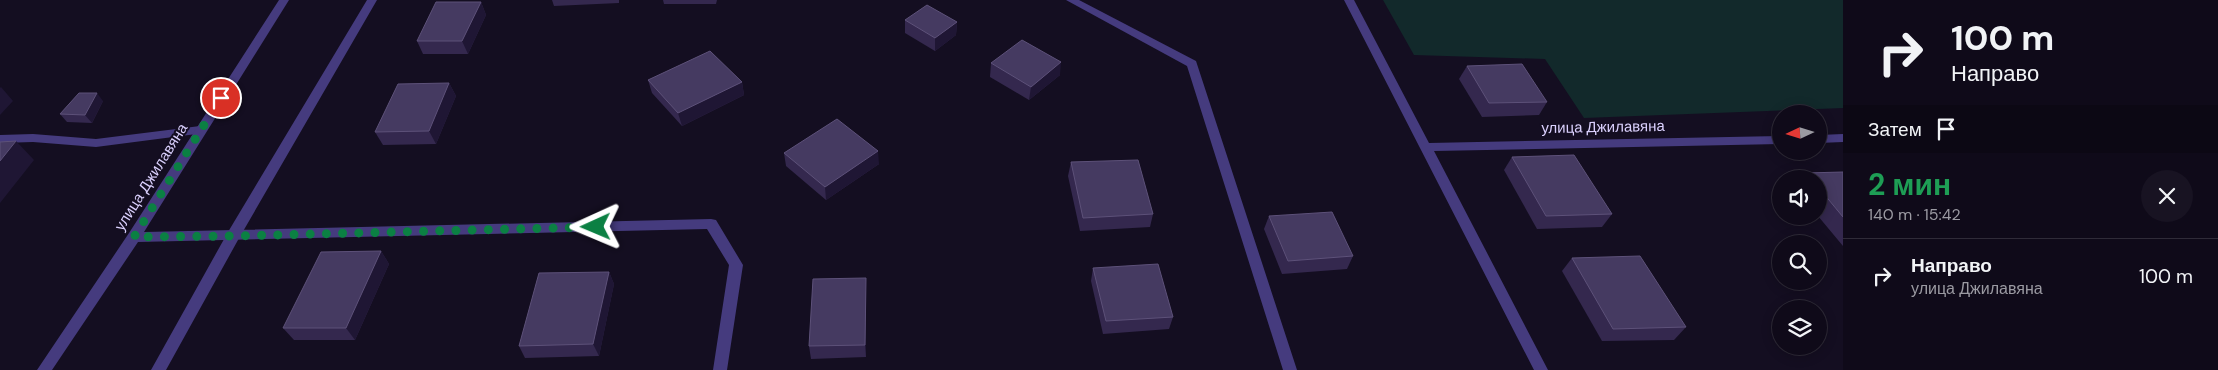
<!DOCTYPE html>
<html lang="ru">
<meta charset="utf-8">
<style>
:root{--surface:#0f0a19;--page:#181322;--text:#f1f3f6;--muted:#9b9aa2;--line:#2f2b38}
body{margin:0;font-family:"DM Sans",sans-serif;background:var(--page);color:var(--text);height:100vh;display:flex;flex-direction:column;font-size:19px;white-space:nowrap}
*{box-sizing:border-box;margin:0}
p{font-size:16px;color:var(--muted)}
.icon{flex:none;width:28px;height:28px;fill:none;stroke:currentColor;stroke-width:2;stroke-linecap:round;stroke-linejoin:round}
.map{position:relative;flex:1;overflow:hidden}
.side{display:flex;flex-direction:column;background:var(--surface);width:375px}
.side>*{flex:none}
.top-card{background:#0f0a19;color:var(--text);overflow:hidden}
.needle{width:32px;rotate:266deg}
.buttons{position:absolute;left:1772px;top:105px;display:grid;gap:10px}
.buttons a{display:grid;place-items:center;width:55px;height:55px;border-radius:50%;background:var(--surface);box-shadow:0 2px 12px #0003,0 0 0 1px var(--line);font-size:25px}
.pin{position:absolute;display:grid;place-items:center;width:42px;height:42px;color:#fff;margin:-21px;border:2px solid #fff;border-radius:50%;box-shadow:0 1px 5px #0007}
.me{position:absolute;width:55px;margin:-28px;rotate:269deg;stroke-linejoin:round;filter:drop-shadow(0 0 4px #0008)}
.turn{display:flex;align-items:center;gap:18px;height:105px;padding:0 25px;font-size:22px}
.turn .icon{width:65px;height:65px;stroke-width:2.5}
.turn b{display:block;font-size:35px;line-height:42px}
.then{display:flex;align-items:center;height:48px;padding:0 25px;background:#0003;gap:10px;font-size:19px}
.round{display:grid;place-items:center;flex:none;width:52px;height:52px;border-radius:26px;background:var(--page)}
.summary{display:flex;align-items:center;justify-content:space-between;height:85px;padding:0 25px}
h1{font-size:30px;font-weight:700;line-height:38px;color:#1e9e55}
ul{padding:0;list-style:none}
li{display:flex;align-items:center;gap:15px;height:75px;padding:0 25px;border-top:1px solid var(--line)}
li div{flex:1}
li b{display:block;font-size:19px}
li em{font-style:normal}
main{display:flex;flex:1;min-height:0}
.map>svg:first-child{display:block}
</style>
<main>
<div class="map">
<svg width="1843" height="370" viewBox="0 0 1843 370">
<rect width="100%" height="100%" fill="#140e21"/>
<path fill="#12292b" d="M1383 0H1843V108L1584 118 1545 59 1414 55Z"/>
<g fill="none" stroke-linecap="round" stroke-linejoin="round">
<g fill="#453b7e" fill-rule="evenodd">
<path d="M367 0H377L238 240 166 370H151L228 232Z"/>
<path d="M200 126 204 127 206 130 204 133 96 147 33 142 0 143V135L33 134 96 139Z"/>
</g>
<g fill="#453b7e" fill-rule="evenodd">
<path d="M279 0H289L144 232 711 219 716 220 743 265 727 370H713L729 265 707 229 138 242 52 370H37L129 233Z"/>
<path d="M1066 0H1079L1196 61 1297 370H1283L1187 66Z"/>
<path d="M1344 0H1354L1429 143 1781 136V144L1434 151 1548 370H1534Z"/>
<path d="M1843 134V142L1819 143V135Z"/>
</g>
</g>
<g fill="#34284e">
<path d="M552 0H619V3L554 6Z"/>
<path d="M663 0H717L716 4H664Z"/>
<path d="M481 2 486 15 468 54H423L417 41Z"/>
<path d="M905 20 957 22 956 35 935 51 905 33Z"/>
<path d="M991 63 1060 75 1029 100 990 77Z"/>
<path d="M1467 66 1547 102 1539 115 1482 117 1459 79Z"/>
<path d="M648 80 742 82 744 95 682 126 652 93Z"/>
<path d="M449 83 456 96 436 144 383 145 375 132Z"/>
<path d="M103 101 92 123 67 122 60 114Z"/>
<path d="M784 153 879 164 826 200 786 166Z"/>
<path d="M1512 157 1612 214 1602 227 1537 229 1504 170Z"/>
<path d="M1071 162 1153 214 1150 227 1080 231 1068 176Z"/>
<path d="M1843 172V246L1818 216H1819V179H1799L1805 173Z"/>
<path d="M1269 216 1353 256 1347 269 1282 274 1264 229Z"/>
<path d="M381 251 389 264 355 340H294L283 328Z"/>
<path d="M1572 258 1686 327 1674 340 1602 341 1562 271Z"/>
<path d="M1093 268 1173 317 1169 329 1103 334 1091 281Z"/>
<path d="M609 272 614 284 599 356 525 358 519 346Z"/>
<path d="M866 291V357L811 359 809 346Z"/>
</g>
<g fill="#1f1634">
<path d="M481 2 486 15 468 54 462 41Z"/>
<path d="M957 22 956 35 935 51V38Z"/>
<path d="M1061 62 1060 75 1029 100 1031 87Z"/>
<path d="M742 82 744 95 682 126 678 113Z"/>
<path d="M449 83 456 96 436 144 429 131Z"/>
<path d="M1 87 13 101 0 115V88Z"/>
<path d="M97 93 103 101 92 123 85 115Z"/>
<path d="M16 141 34 160 0 203V161Z"/>
<path d="M878 151 879 164 826 200 825 187Z"/>
<path d="M381 251 389 264 355 340 346 328Z"/>
<path d="M609 272 614 284 599 356 593 344Z"/>
<path d="M866 278V357L865 345Z"/>
</g>
<g fill="#453a61" stroke="#5d5179">
<path d="M436 2H481L462 41H417Z"/>
<path d="M927 5 957 22 935 38 905 20Z"/>
<path d="M1022 40 1061 62 1031 87 991 63Z"/>
<path d="M710 51 742 82 678 113 648 80Z"/>
<path d="M1522 64 1547 102 1489 103 1467 66Z"/>
<path d="M449 83 429 131 375 132 398 84Z"/>
<path d="M79 93H97L85 115 60 114Z"/>
<path d="M837 119 878 151 825 187 784 153Z"/>
<path d="M16 141 0 161V142Z"/>
<path d="M1574 155 1612 214 1546 216 1512 157Z"/>
<path d="M1138 160 1153 214 1083 218 1071 162Z"/>
<path d="M1843 172V217L1819 188V179H1811L1805 173Z"/>
<path d="M1332 212 1353 256 1288 261 1269 216Z"/>
<path d="M381 251 346 328H283L321 252Z"/>
<path d="M1640 256 1686 327 1613 329 1572 258Z"/>
<path d="M1158 264 1173 317 1106 321 1093 268Z"/>
<path d="M609 272 593 344 519 346 539 273Z"/>
<path d="M866 278 865 345 809 346 813 279Z"/>
</g>
<g fill="none" stroke-linecap="round" stroke-linejoin="round">
<path stroke="#0b8043" stroke-width="9" stroke-dasharray="0 16.2" d="M221 98 134 237 233 236 596 227"/>
</g>
<g text-anchor="middle" dominant-baseline="central" stroke-width="4" stroke-linejoin="round" paint-order="stroke">
<g font-size="15" fill="#dad0fd" stroke="#140e21">
<text transform="translate(1603 127) rotate(-1)">улица Джилавяна</text>
<text transform="translate(151 177) rotate(-58)">улица Джилавяна</text>
</g>
</g>
</svg>
<div class="buttons">
<a><svg class="needle" viewBox="-14 -14 28 28"><path d="M0-13l5 13h-10z" fill="#e53935"/><path d="M0 13l5-13h-10z" fill="#9b9aa2"/></svg></a>
<a><svg class="icon" aria-label="sound" viewBox="0 0 24 24"><path d="M4 9h4l5-4v14l-5-4H4zM17 9q2 3 0 6"/></svg></a>
<a><svg class="icon" aria-label="search" viewBox="0 0 24 24"><circle cx="10" cy="10" r="6"/><path d="M15 15l6 6"/></svg></a>
<a><svg class="icon" aria-label="layers" viewBox="0 0 24 24"><path d="M12 4l9 5-9 5-9-5zM3 14l9 5 9-5"/></svg></a>
</div>
<div class="pin" style="left:221px;top:98px;background:#d93025"><svg class="icon" aria-label="arrive" viewBox="0 0 24 24"><path d="M6 21V4h12l-3 4 3 4H6"/></svg></div>
<svg class="me" style="left:596px;top:227px" viewBox="-20 -20 40 40"><path d="M0-17L14 15 0 8-14 15z" fill="#0b8043" stroke="#fff" stroke-width="4"/></svg>
</div>
<section class="side">
<div class="top-card">
<div class="turn"><svg class="icon" aria-label="right" viewBox="0 0 24 24"><path d="M7 20v-9h11M14 6l5 5-5 5"/></svg><div><b>100 m</b>Направо</div></div>
<div class="then">Затем<svg class="icon" aria-label="arrive" viewBox="0 0 24 24"><path d="M6 21V4h12l-3 4 3 4H6"/></svg></div>
</div>
<div class="summary"><div><h1>2 мин</h1><p>140 m · 15:42</p></div><a class="round"><svg class="icon" aria-label="close" viewBox="0 0 24 24"><path d="M6 6l12 12M18 6L6 18"/></svg></a></div>
<ul>
<li><svg class="icon" aria-label="right" viewBox="0 0 24 24"><path d="M7 20v-9h11M14 6l5 5-5 5"/></svg><div><b>Направо</b><p>улица Джилавяна</p></div><em>100 m</em></li>
</ul>
</section>
</main>
